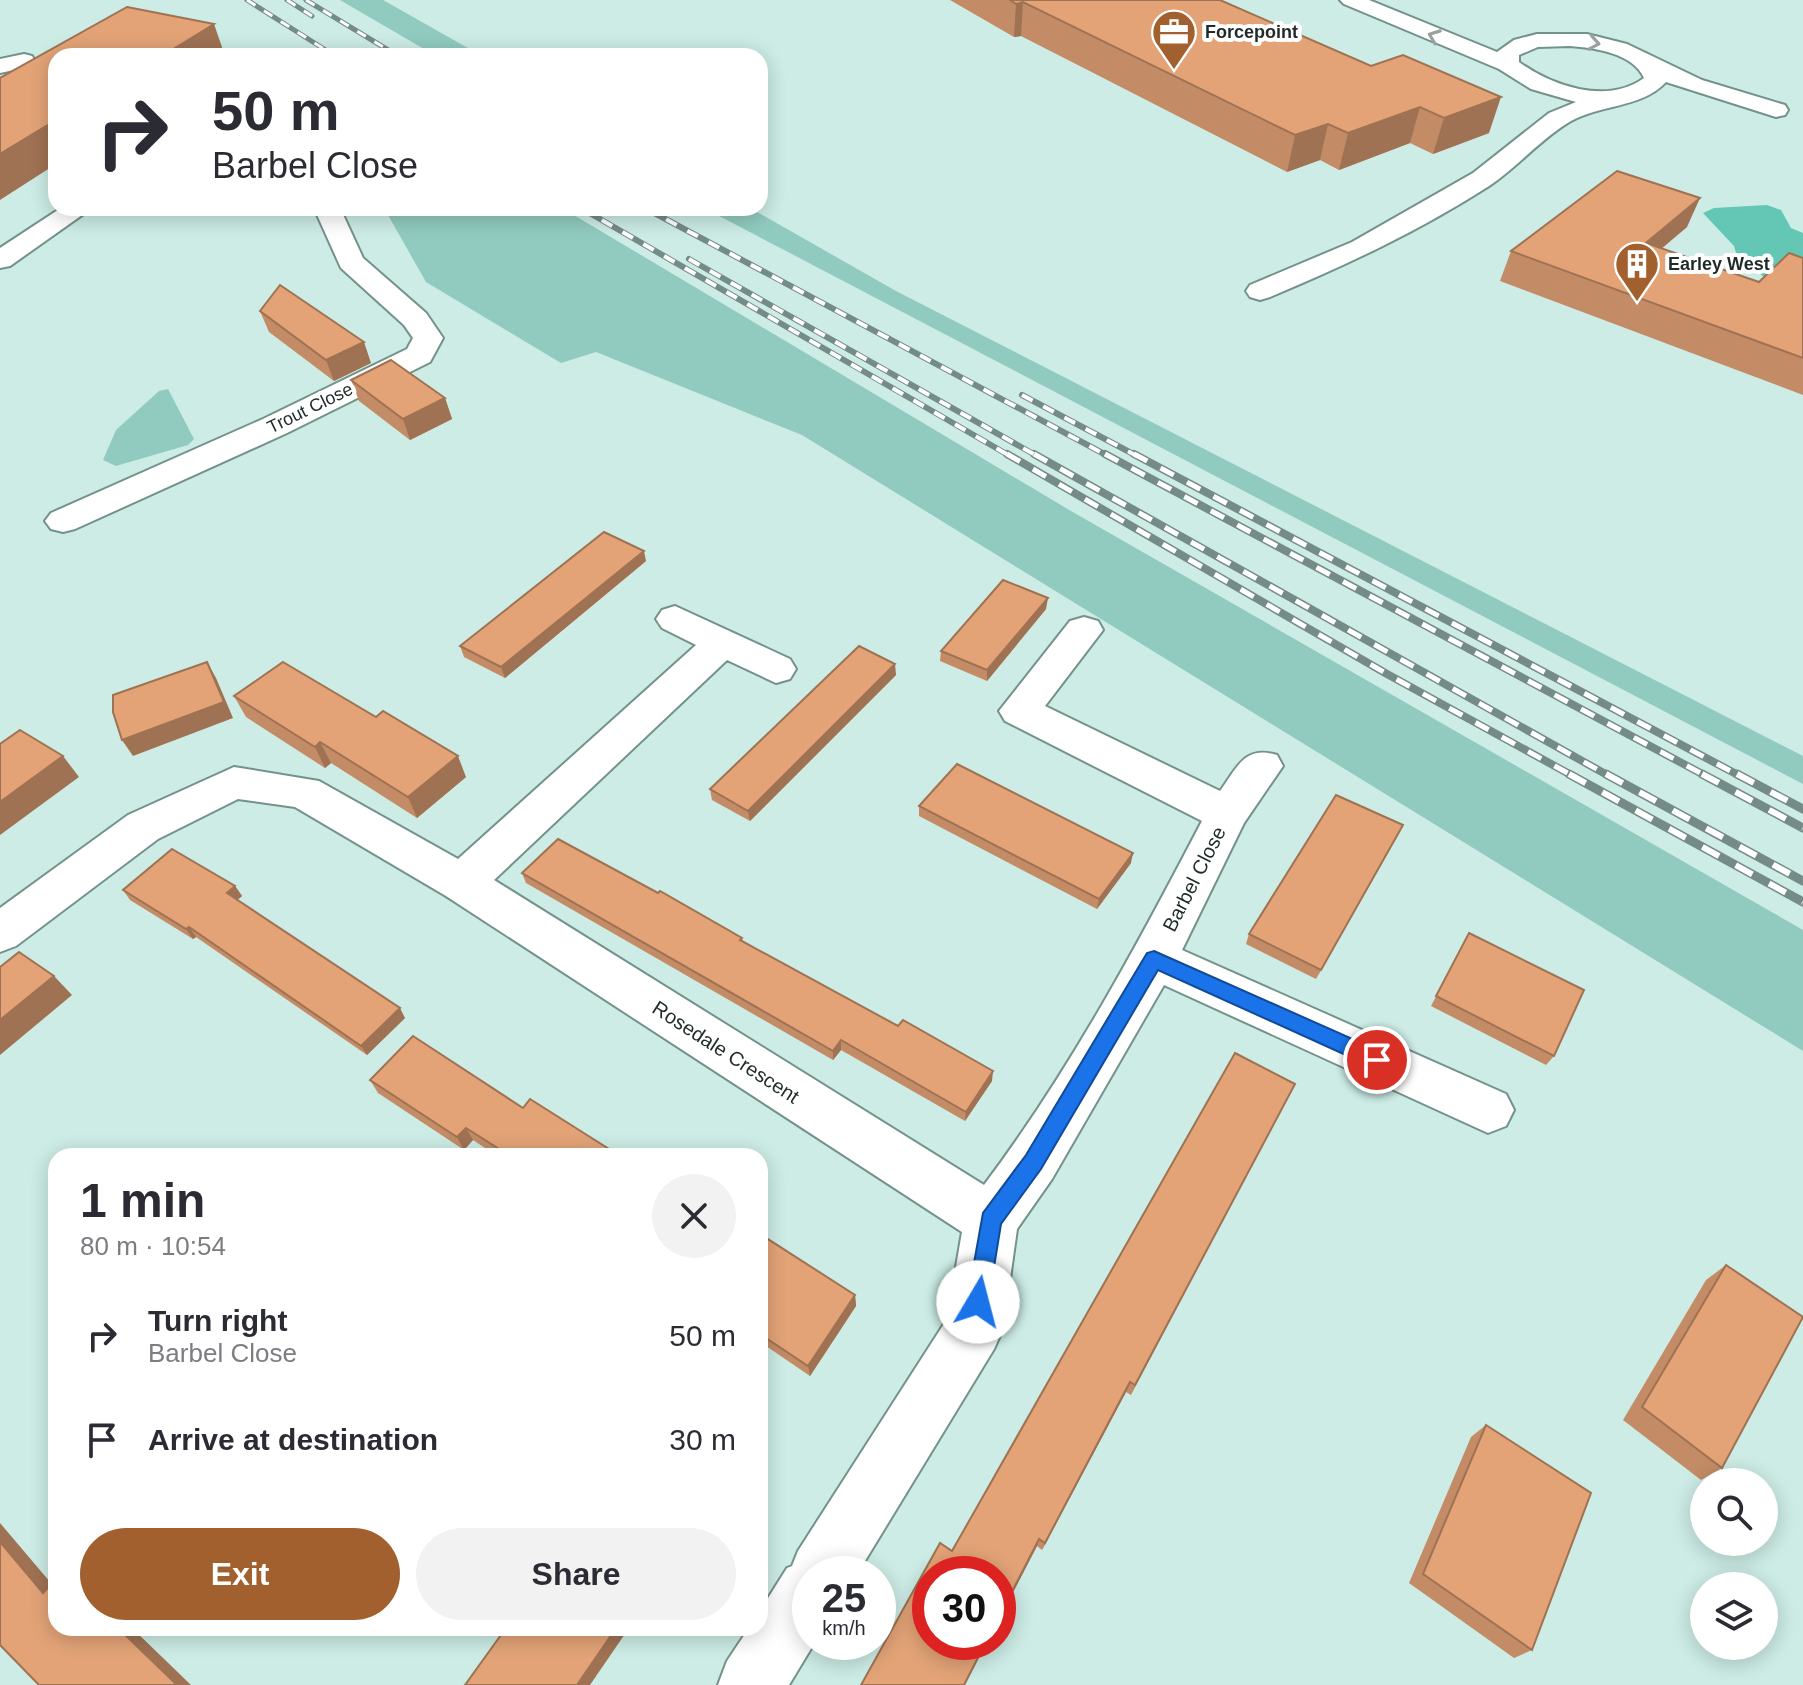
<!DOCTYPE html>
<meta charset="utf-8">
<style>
:root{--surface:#fff;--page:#f2f2f3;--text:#2b2b33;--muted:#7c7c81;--accent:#a2602e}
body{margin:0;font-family:Helvetica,sans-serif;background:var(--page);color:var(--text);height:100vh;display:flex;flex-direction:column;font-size:30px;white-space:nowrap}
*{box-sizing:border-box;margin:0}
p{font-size:26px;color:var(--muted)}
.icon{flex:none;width:44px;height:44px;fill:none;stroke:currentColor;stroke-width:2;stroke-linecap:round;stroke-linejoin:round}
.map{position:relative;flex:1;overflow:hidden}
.sheet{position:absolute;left:48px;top:1148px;width:720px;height:488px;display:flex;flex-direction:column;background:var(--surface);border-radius:24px;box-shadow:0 4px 20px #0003}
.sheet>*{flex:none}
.top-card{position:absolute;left:48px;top:48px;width:720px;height:168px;border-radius:24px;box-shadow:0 4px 20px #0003;background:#fff;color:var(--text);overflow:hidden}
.controls{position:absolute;left:1690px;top:1468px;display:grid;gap:16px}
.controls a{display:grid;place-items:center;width:88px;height:88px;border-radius:50%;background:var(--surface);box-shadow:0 4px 20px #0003;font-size:40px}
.speed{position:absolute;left:792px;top:1556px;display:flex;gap:16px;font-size:40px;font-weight:700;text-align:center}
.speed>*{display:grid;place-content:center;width:104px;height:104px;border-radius:50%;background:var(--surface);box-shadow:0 4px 20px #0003;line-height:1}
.speed small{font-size:20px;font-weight:400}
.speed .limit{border:12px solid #d22;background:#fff;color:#111}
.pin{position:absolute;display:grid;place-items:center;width:68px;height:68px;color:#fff;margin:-34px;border:4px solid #fff;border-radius:50%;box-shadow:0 2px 8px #0007}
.me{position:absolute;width:88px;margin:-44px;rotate:8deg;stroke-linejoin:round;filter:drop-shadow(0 0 6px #0008)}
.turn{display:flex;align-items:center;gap:28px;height:168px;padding:0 32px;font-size:36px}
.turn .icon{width:104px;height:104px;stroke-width:2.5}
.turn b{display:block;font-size:56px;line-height:68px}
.round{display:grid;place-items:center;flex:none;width:84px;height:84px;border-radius:42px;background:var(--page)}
.overview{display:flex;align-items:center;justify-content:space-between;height:136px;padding:0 32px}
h1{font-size:48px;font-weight:800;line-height:60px}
.cta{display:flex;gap:16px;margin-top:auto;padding:16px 32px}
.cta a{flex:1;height:92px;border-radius:48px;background:var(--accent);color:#fff;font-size:32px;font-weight:800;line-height:92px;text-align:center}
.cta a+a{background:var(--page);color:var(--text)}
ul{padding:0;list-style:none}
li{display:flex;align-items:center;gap:24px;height:104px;padding:0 32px}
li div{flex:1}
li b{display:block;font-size:30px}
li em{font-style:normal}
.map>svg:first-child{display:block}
</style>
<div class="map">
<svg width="1803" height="1685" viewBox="0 0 1803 1685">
<rect width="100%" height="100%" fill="#ccece5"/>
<g fill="#91cbbf">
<path d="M340 0H383L482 56H436Z"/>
<path d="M384 208H562L1071 511 1803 930V1051L802 435 596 352 561 363 426 282Z"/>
<path d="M704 208H750L896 291 1803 756V784Z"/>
<path d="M168 389 194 439 188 445 116 466 103 460 116 430 159 391Z"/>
</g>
<path fill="#64c6b5" d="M1767 205 1781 210 1791 228 1803 233V292L1764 277 1737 256 1734 246 1703 213 1714 208Z"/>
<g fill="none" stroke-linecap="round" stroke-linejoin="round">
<g stroke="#74928c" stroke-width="4">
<g id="minor">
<path d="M1340 0H1369L1497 52 1514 40 1537 34H1587L1627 44 1702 80 1785 105 1788 110 1785 115 1776 117 1666 82C1641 109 1597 104 1566 124 1538 142 1516 168 1489 186 1419 231 1346 265 1270 297L1260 300 1250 297 1246 291 1250 285 1352 242 1473 173 1549 113 1576 102 1531 89 1499 69 1344 4ZM1570 46C1595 48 1633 53 1644 78 1607 105 1552 86 1519 62V55L1538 47Z"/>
<path d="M24 54 32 56 35 61 32 66 0 73V59Z"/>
<path d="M61 208H92L10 266 0 268V248Z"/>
<path d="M314 208H340L363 258 426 313 443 338 430 362 287 433 75 529 63 532 51 529 45 521 51 513 263 419 407 349 413 338 404 325 341 268Z"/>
<path d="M675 606 790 659 796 669 790 679 776 683 727 660 494 880 984 1185C1069 1072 1137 946 1202 821L1005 721 999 711 1070 621 1084 617 1098 621 1103 630 1045 706 1220 791C1237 768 1244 745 1277 755L1283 766 1244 823 1182 950 1506 1094 1514 1110 1506 1126 1488 1133 1164 985 1052 1179 1017 1229 1003 1329 994 1349 857 1574H810V1642H815L789 1685H718L727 1661 749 1628H760V1611L787 1568 792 1566 798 1551 947 1319 962 1232 446 896 295 807 238 799 158 839 16 946 0 952V908L128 815 234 767 319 781 458 859 696 645 662 628 656 619 662 610Z"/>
</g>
</g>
<use href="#minor" fill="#fff" fill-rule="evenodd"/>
<g stroke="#758b87" stroke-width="5">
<g id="rail-far3">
<path d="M247 0 335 56"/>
<path d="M287 0 312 16"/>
<path d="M306 0 398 56"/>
</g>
</g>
<g stroke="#758b87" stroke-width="6">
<g id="rail-far2">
<path d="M581 208 1010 456"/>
<path d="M645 208 1108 456"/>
<path d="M689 259 1037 456"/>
<path d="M1022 395 1137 456"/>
</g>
</g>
<g stroke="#758b87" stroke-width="8">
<g id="rail-far1">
<path d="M1007 454 1387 674 1573 776"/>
<path d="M1034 454 1609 776"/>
<path d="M1105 454 1706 776"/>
<path d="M1134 454 1740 776"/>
</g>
</g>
<g stroke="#758b87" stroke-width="9">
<g id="rail">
<path d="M1569 774 1803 902"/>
<path d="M1606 774 1803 881"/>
<path d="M1702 774 1803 828"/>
<path d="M1737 774 1803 809"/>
</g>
</g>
<use href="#rail-far3" stroke="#fff" stroke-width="3" stroke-dasharray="10" stroke-linecap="butt"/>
<use href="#rail-far2" stroke="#fff" stroke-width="4" stroke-dasharray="12" stroke-linecap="butt"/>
<use href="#rail-far1" stroke="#fff" stroke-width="5" stroke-dasharray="15" stroke-linecap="butt"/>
<use href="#rail" stroke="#fff" stroke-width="6" stroke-dasharray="19" stroke-linecap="butt"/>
</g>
<g fill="#c38c66">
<path d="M950 0H1220L1489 133 1433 154 1410 143 1339 170 1320 160 1287 172 1021 36 1014 37Z"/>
<path d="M1687 227 1661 248 1759 282 1803 258V395L1500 281 1511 251Z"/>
<path d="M260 311 371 363 334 381 269 332Z"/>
<path d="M351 380 445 398 452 419 410 440 359 401Z"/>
<path d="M646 561 505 678 464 657 460 646Z"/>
<path d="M1046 609 987 681 940 661 941 651Z"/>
<path d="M896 675 750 821 712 800 710 789Z"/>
<path d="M234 696 466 777 417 818 331 763 325 768 246 717Z"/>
<path d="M919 806 1131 863 1097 909 919 816Z"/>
<path d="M1398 835 1316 979 1246 944 1249 934Z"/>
<path d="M522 873 742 938 743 942 992 1081 965 1121 841 1050 833 1060 526 883Z"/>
<path d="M235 886 242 896 237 900 405 1018 367 1055 196 937 193 939 130 900 123 890Z"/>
<path d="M1464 943 1554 1056 1546 1065 1431 1006Z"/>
<path d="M1235 1053 1295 1084 1131 1395 1126 1392 1042 1550 1037 1546 998 1621V1574H930V1642H987L965 1685H861L940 1543 952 1551Z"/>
<path d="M370 1080 523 1108 620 1156H497L473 1140 464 1150 378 1093Z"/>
<path d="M760 1234 855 1295 856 1306 810 1376 760 1342Z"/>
<path d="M1726 1265 1722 1468 1701 1480 1623 1420 1706 1280Z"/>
<path d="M1486 1425 1532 1650 1514 1658 1409 1583 1471 1437Z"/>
</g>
<g fill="#9f7253">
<path d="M1023 2 1021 36 1014 37 1016 4Z"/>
<path d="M214 24 225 56H162Z"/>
<path d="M1501 97 1489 133 1433 154 1444 118Z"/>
<path d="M1420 107 1410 143 1339 170 1348 133Z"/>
<path d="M56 120V164L0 200V154Z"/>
<path d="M1328 124 1320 160 1287 172 1295 135Z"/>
<path d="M1700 198 1687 227 1633 273 1646 243Z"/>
<path d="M364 342 371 363 334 381 326 360Z"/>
<path d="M445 398 452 419 410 440 403 419Z"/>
<path d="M644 551 646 561 505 678 501 667Z"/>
<path d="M1048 598 1046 609 987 681V670Z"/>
<path d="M207 662 216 678 233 718 133 756 122 740Z"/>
<path d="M895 664 896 675 750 821 748 811Z"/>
<path d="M320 742 331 763 325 768 315 747Z"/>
<path d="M63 756 79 777 0 835V802Z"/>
<path d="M458 756 466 777 417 818 408 797Z"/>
<path d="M1403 825 1398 835 1316 979 1321 970Z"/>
<path d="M1133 853 1131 863 1097 909 1099 899Z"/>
<path d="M235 886 242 896 233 904 227 893Z"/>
<path d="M189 927 196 937 193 939 186 929Z"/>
<path d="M54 976 72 995 0 1055V1020Z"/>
<path d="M400 1008 405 1018 367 1055 361 1046Z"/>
<path d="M841 1040V1050L833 1060V1051Z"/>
<path d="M993 1071 992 1081 965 1121 966 1112Z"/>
<path d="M466 1128 473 1140 464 1150 457 1137Z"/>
<path d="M855 1295 856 1306 810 1376 808 1366Z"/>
<path d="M1130 1382 1126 1392 1042 1550 1045 1543Z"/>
<path d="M0 1523 56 1589 43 1593 0 1542Z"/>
<path d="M1039 1539 1037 1546 998 1621V1619Z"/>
<path d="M118 1628H132L191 1685H177Z"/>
<path d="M616 1628H629L590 1685H577Z"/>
</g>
<g fill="#e3a377" stroke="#9f7253" stroke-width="2">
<path d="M1010 0H1220L1371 66 1403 55 1501 97 1444 118 1420 107 1348 133 1328 124 1295 135 1023 2 1016 4Z"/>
<path d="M127 7 214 24 162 56H56V120L0 154V78Z"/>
<path d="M1617 171 1700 198 1646 243 1759 282 1789 253 1803 258V358L1511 251Z"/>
<path d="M280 285 364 342 326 360 260 311Z"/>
<path d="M391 360 445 398 403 419 351 380Z"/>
<path d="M604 532 644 551 501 667 460 646Z"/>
<path d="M1003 580 1048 598 987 670 941 651Z"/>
<path d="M859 646 895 664 748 811 710 789Z"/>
<path d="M207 662 224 702 122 740 113 712V695Z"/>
<path d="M283 662 376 717 383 711 458 756 408 797 320 742 315 747 234 696Z"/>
<path d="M20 730 63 756 0 802V744Z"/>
<path d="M957 764 1133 853 1099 899 919 806Z"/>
<path d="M1336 795 1403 825 1321 970 1249 934Z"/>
<path d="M558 839 658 893 660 891 742 938 740 940 898 1026 903 1020 993 1071 966 1112 841 1040 833 1051 522 873Z"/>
<path d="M172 849 235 886 227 893 400 1008 361 1046 189 927 186 929 123 890Z"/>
<path d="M1469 933 1584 990 1554 1056 1436 996Z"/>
<path d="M19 952 54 976 0 1020V967Z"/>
<path d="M413 1036 523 1108 530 1099 620 1156H510L466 1128 457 1137 370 1080Z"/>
<path d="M1235 1053 1295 1084 1135 1385 1130 1382 1045 1543 1039 1539 998 1619V1574H930V1642H986L964 1685H861L940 1543 952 1551Z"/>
<path d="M760 1234 855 1295 808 1366 760 1334Z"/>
<path d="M1726 1265 1803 1317 1722 1468 1642 1407Z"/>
<path d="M1486 1425 1591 1493 1532 1650 1423 1574Z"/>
<path d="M0 1542 43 1593 56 1579V1628H118L177 1685H39L0 1645Z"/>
<path d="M506 1628H616L577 1685H465Z"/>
</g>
<defs><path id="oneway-chevron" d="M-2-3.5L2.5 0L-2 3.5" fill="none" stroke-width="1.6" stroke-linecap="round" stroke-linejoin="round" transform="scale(2)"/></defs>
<g stroke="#9aa09f">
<use href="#oneway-chevron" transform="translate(1434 36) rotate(-159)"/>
<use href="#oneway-chevron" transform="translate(1594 43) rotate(10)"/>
</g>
<path fill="#1a73e8" stroke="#114b97" stroke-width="2" d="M1154 951 1384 1053 1387 1060 1384 1066 1377 1069 1370 1066 1158 970 1041 1169 1001 1224 987 1310 978 1313 970 1310 967 1302 983 1213 1026 1155 1147 953Z"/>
<defs>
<g id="office-pin" transform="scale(2.3)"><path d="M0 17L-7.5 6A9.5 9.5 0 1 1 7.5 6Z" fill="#a2602e" stroke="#fff"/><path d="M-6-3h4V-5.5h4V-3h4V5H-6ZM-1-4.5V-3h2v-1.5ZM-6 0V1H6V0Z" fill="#fff"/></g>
<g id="building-pin" transform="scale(2.3)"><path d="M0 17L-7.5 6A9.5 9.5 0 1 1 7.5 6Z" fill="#a2602e" stroke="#fff"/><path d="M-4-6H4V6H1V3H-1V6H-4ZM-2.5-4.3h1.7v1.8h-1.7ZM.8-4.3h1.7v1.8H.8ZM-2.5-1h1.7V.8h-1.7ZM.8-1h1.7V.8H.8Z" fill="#fff"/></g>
</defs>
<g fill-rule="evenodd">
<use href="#office-pin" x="1174" y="32"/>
<use href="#building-pin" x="1637" y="264"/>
</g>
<g text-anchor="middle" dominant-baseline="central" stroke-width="8" stroke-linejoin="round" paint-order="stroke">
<g font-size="18" font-weight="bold" fill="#1f2b29" stroke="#fff" text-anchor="start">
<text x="1205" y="32">Forcepoint</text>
<text x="1668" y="264">Earley West</text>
</g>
<g font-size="18" fill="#1f2b29" stroke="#fff">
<text transform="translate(310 408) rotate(-26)">Trout Close</text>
</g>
<g font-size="20" fill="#1f2b29" stroke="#fff">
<text transform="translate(1194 879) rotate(-63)">Barbel Close</text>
<text transform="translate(726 1052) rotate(33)">Rosedale Crescent</text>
</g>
</g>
</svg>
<div class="controls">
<a><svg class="icon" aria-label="search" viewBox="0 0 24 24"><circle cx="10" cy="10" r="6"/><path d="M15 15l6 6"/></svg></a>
<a><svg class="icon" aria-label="layers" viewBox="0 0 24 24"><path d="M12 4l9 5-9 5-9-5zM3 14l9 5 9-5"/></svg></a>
</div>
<div class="speed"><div>25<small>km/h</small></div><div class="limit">30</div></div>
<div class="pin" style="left:1377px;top:1060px;background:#d93025"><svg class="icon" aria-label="arrive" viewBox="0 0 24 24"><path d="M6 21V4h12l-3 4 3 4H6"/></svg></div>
<svg class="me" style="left:978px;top:1302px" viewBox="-20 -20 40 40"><circle r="19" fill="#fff"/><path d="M0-13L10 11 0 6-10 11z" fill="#1a73e8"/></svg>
<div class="top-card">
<div class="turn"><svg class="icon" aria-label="right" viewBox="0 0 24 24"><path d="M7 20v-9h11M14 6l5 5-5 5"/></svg><div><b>50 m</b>Barbel Close</div></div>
</div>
<section class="sheet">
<div class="overview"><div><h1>1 min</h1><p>80 m · 10:54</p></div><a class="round"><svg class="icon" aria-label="close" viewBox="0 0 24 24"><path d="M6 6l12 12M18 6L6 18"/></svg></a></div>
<ul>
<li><svg class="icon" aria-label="right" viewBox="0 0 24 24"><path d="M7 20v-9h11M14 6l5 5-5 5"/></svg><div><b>Turn right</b><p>Barbel Close</p></div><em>50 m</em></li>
<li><svg class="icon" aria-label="arrive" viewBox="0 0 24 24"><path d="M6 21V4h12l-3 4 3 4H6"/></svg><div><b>Arrive at destination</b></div><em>30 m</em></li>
</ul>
<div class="cta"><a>Exit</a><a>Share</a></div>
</section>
</div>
